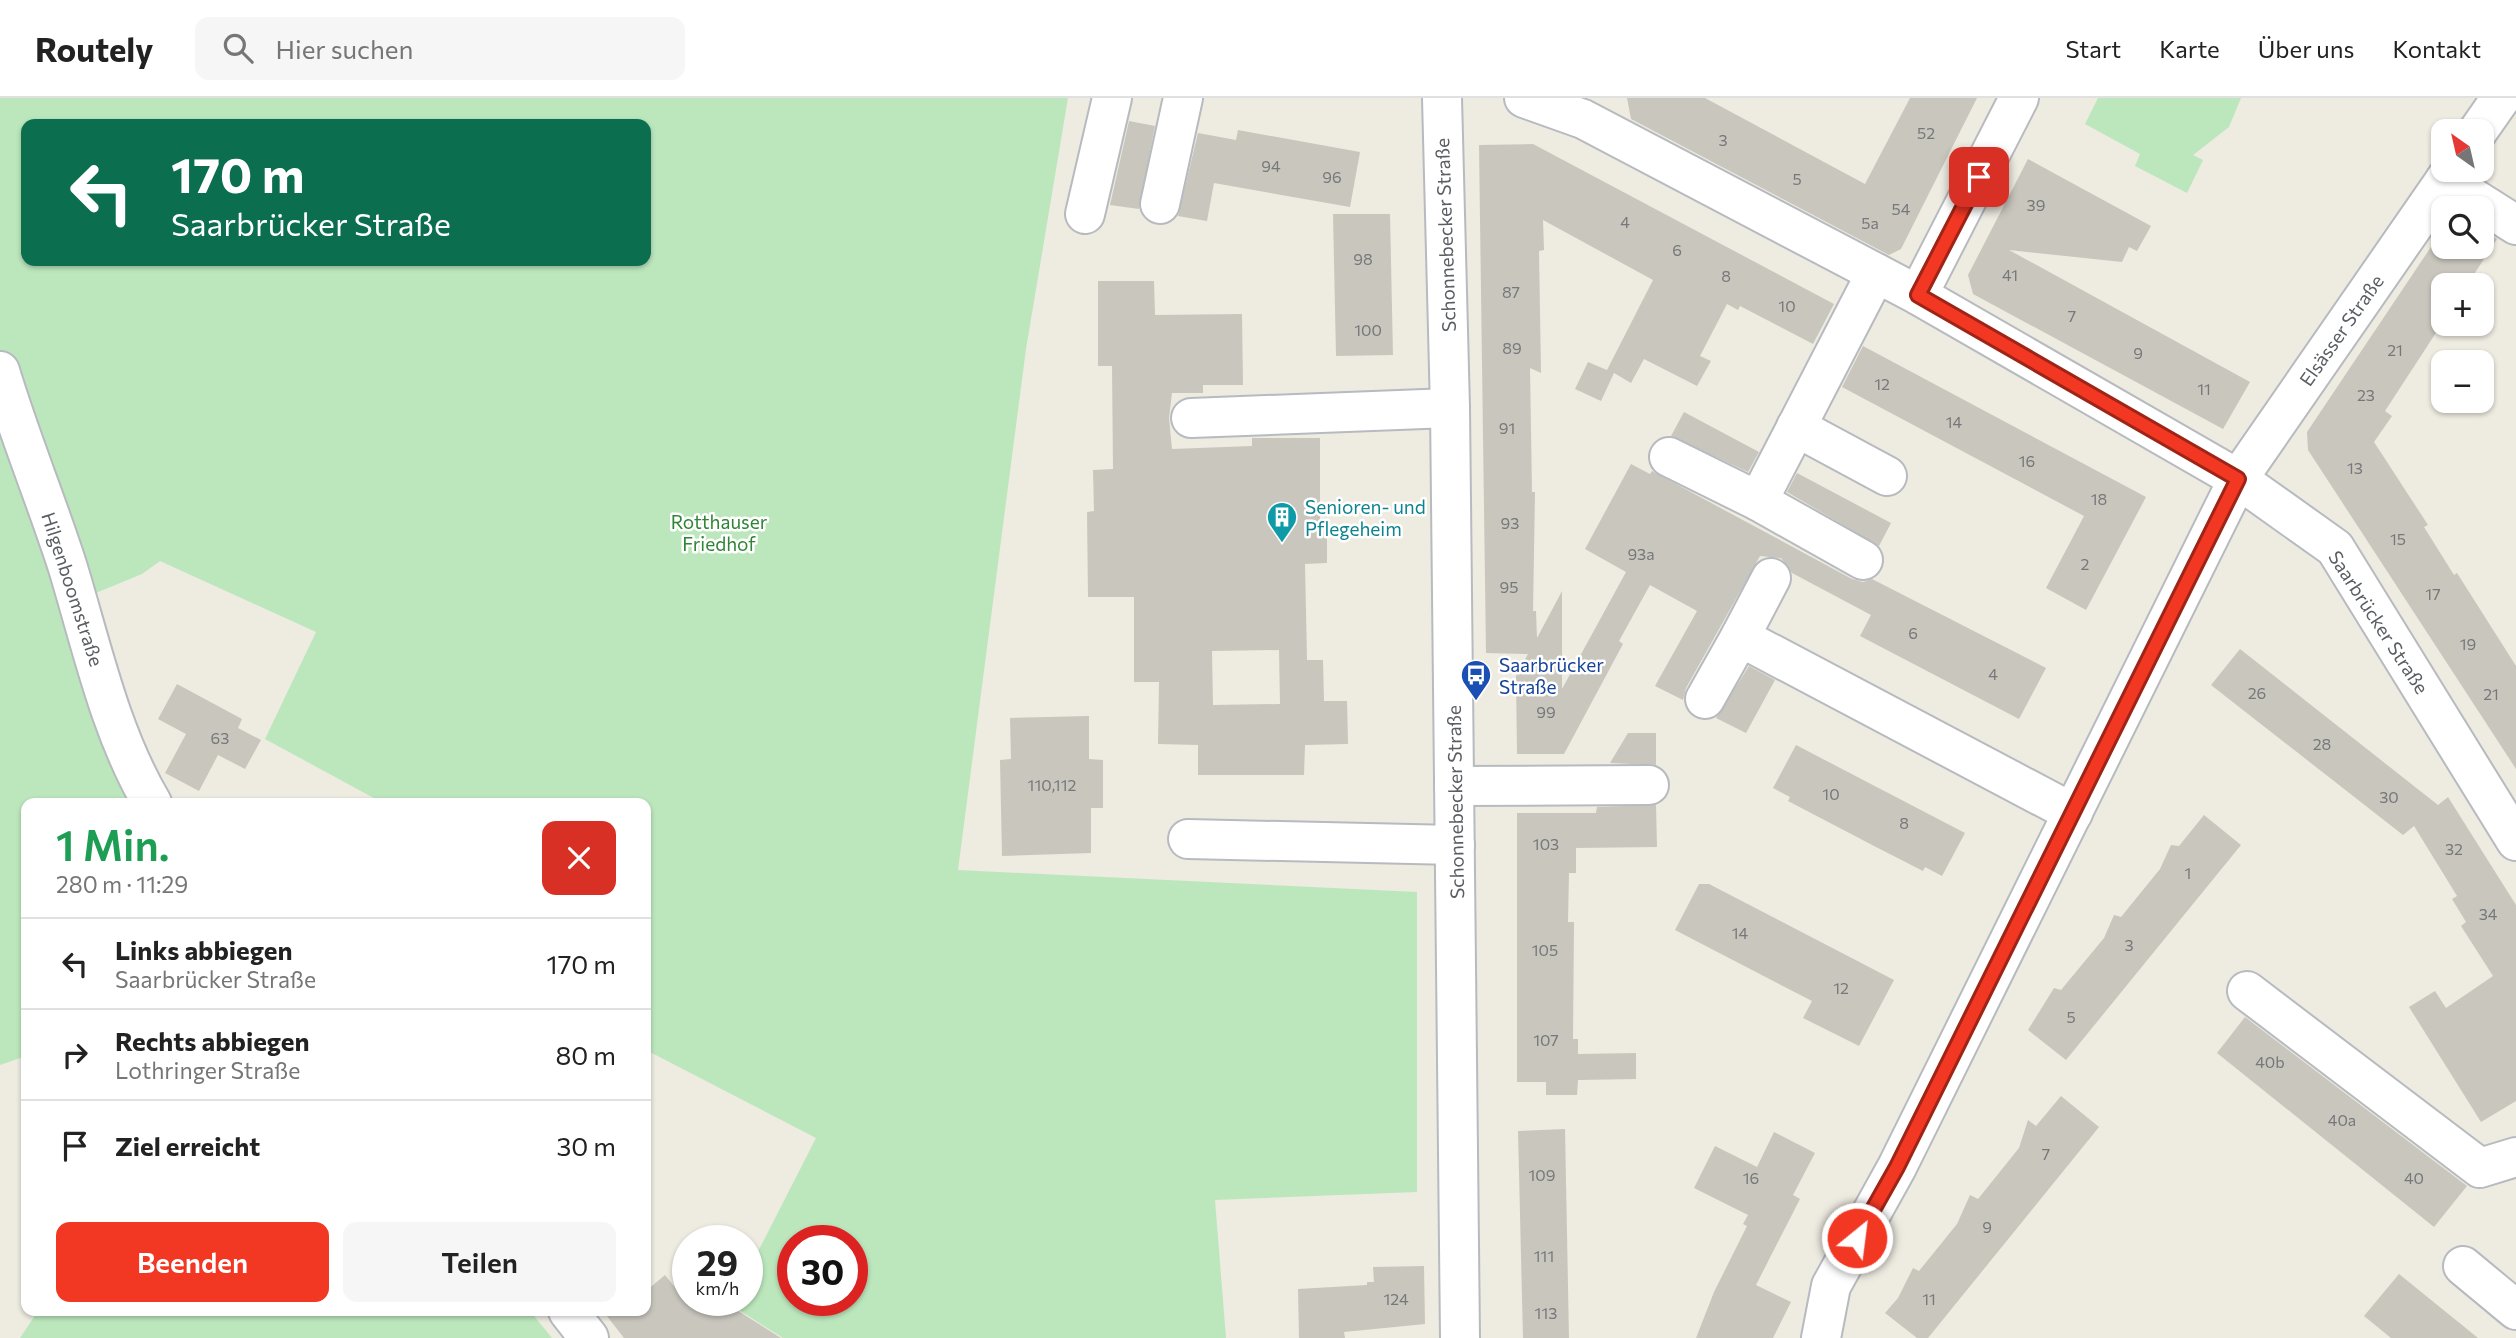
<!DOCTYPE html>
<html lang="de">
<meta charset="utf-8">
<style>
:root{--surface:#fff;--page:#f6f6f6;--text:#222;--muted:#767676;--line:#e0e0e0;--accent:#f23723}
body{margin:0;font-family:Commissioner,sans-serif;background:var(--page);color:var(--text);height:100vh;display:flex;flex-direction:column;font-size:26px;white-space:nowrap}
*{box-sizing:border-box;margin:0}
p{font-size:23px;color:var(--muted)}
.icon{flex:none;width:38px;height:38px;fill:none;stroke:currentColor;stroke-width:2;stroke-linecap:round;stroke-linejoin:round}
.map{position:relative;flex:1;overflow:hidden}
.side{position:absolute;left:21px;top:700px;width:630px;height:518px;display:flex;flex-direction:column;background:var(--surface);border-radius:14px;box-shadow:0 2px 5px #0004}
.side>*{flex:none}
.banner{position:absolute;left:21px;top:21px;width:630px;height:147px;border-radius:14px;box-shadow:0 2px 5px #0004;background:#0b6e4f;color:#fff;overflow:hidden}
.needle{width:46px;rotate:326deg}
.controls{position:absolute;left:2431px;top:21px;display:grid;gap:14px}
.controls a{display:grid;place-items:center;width:63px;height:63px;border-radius:14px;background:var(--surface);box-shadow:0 2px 5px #0004;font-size:35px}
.speed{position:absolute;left:672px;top:1127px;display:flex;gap:14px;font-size:35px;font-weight:700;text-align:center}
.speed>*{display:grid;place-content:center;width:91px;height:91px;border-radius:50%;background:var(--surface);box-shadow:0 2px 5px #0004;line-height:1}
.speed small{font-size:18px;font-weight:400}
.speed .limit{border:10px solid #d22;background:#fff;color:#111}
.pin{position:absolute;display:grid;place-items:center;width:60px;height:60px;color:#fff;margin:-30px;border-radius:14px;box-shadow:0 4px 10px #0006}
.me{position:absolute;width:77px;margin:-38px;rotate:29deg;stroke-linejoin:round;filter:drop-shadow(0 0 5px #0008)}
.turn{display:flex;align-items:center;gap:24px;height:147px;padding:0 35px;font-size:32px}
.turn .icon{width:91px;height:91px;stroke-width:2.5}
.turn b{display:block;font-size:49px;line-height:60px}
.round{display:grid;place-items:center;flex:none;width:74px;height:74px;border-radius:14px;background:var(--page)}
.summary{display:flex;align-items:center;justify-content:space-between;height:119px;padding:0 35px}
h1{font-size:42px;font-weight:600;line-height:52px;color:#1e9e55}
.cta{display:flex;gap:14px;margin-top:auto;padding:14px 35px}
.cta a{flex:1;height:80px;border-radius:14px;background:var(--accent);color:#fff;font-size:28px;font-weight:600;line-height:80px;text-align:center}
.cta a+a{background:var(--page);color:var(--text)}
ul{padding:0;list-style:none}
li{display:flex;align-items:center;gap:21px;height:91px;padding:0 35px;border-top:2px solid var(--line)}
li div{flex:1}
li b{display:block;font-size:26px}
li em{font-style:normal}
header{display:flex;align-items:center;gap:42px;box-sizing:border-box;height:98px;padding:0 35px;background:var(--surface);border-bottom:2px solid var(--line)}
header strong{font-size:33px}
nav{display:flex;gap:38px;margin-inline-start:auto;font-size:24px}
.search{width:490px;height:63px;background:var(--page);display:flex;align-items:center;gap:18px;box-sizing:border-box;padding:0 24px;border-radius:14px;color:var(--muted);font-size:26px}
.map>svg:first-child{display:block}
</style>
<header>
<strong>Routely</strong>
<div class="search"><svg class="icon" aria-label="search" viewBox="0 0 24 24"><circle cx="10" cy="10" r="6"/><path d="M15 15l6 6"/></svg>Hier suchen</div>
<nav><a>Start</a><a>Karte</a><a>Über uns</a><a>Kontakt</a></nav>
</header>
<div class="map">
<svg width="2516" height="1240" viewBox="0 0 2516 1240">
<rect width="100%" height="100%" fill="#eeebe1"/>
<g fill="#bce7bd" fill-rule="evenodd">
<path d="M0 0H1068L1026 251 958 772 1417 794V1094L1215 1102 1226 1240H783L731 1207 733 1202H747V1175L816 1040 646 952V705H383L265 641 316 534 160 463 142 476 74 504 144 705H26V958L0 967ZM26 26H646V163H26ZM793 1143H852V1202H793Z"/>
<path d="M2098 0H2241L2229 29 2193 57 2203 62 2187 95 2135 68 2140 56 2085 26Z"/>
<path d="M38 1213H530L552 1240H20Z"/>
</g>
<g fill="#c9c6be" fill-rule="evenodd">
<path d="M1627 0H1705L1865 86 1910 0H1977L1901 151 1889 157 1631 21Z"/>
<path d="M1129 23 1155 28 1139 111 1110 107Z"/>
<path d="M1238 32 1360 54 1350 109 1214 85 1207 123 1178 118 1198 35 1236 42Z"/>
<path d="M1533 46 1834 206 1813 246 1740 208 1738 212 1727 206 1700 258 1711 263 1697 288 1644 261 1631 285 1614 275 1601 303 1575 291 1588 264 1614 275 1607 272 1653 182 1543 122 1544 152 1539 153 1541 275 1530 270 1532 394H1535L1533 513H1536L1537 540 1562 493V591L1626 474 1585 451 1631 366 1650 376 1652 373 1852 481 1863 484 1872 481 2046 570 2019 621 1860 538 1871 517 1792 475 1781 460 1760 458 1686 590 1683 602 1655 588 1697 513 1650 487 1619 543 1623 546 1564 656H1517L1516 578 1528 556 1486 555 1479 47Z"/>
<path d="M2028 61 2151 128 2137 153 2129 149 2122 164 2009 152 2250 284 2223 331 1973 196 1968 177Z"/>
<path d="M1333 116H1390L1393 257 1336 258Z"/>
<path d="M2443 131V149H2482V131L2497 141 2467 187H2443V224L2385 313 2392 318 2374 344 2428 427 2424 429 2454 477 2457 475 2516 568V671L2308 352 2307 334Z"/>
<path d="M1098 183H1154L1155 217 1242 216 1243 287H1203V295H1172L1169 320 1172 351 1252 348V340H1320V432H1327V465L1305 466 1307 562H1323L1324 603H1347L1348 646 1305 647 1304 677H1198V647L1158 646 1159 584H1134V499H1088L1087 414 1094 413 1093 372 1113 371 1112 268H1098ZM1279 552 1280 606 1213 607 1212 553Z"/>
<path d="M1863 248 2146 399 2086 512 2046 490 2084 418 1842 289Z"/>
<path d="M1684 314 1759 354 1748 374 1671 338Z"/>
<path d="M1797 375 1891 425 1879 448 1787 394Z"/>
<path d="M2240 551 2438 707 2448 699 2516 807V1003L2481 1024 2409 909 2435 893 2446 910 2493 878 2461 828 2466 824 2452 801 2457 798 2414 728 2403 737 2211 587Z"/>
<path d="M1749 568 1775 582 1746 635 1716 620Z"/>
<path d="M177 586 242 621 238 630 261 642 245 671 218 657 199 693 165 675 186 636 158 621Z"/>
<path d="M1089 618V661L1103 662V710H1091V755L1002 758 1000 662 1011 661 1010 620Z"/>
<path d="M1628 635H1656V667L1610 665Z"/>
<path d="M1796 647 1965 735 1942 778 1925 769 1923 773 1876 749 1788 703 1790 699 1773 690Z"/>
<path d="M1656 707 1657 749 1576 750V775H1569L1568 824H1574L1573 941H1578V956L1636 955V981L1578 982 1577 997H1546V984H1517V715H1596L1597 709Z"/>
<path d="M2204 717 2241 747 2066 962 2028 932 2054 890 2061 892 2104 840 2114 817 2121 819 2160 771 2171 747 2179 748Z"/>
<path d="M1699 786H1709L1894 882 1859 948 1803 920 1812 903 1675 832Z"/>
<path d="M2245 919 2467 1088 2434 1129 2217 955Z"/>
<path d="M2061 998 2099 1029 1928 1240H1917L1885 1215 1898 1200 1913 1170 1919 1173 1957 1126 1970 1097 1978 1101 2019 1050 2028 1022 2036 1028Z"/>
<path d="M1565 1031 1569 1240H1523L1518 1033Z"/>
<path d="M1774 1034 1815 1055 1793 1097 1800 1101 1756 1187 1791 1204 1773 1240H1696L1714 1194 1747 1128 1743 1126 1748 1117 1694 1090 1715 1048 1757 1069Z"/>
<path d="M1424 1168 1425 1226 1344 1234 1345 1240H1299L1298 1191 1367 1187V1184H1374L1373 1169Z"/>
<path d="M2399 1176 2478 1240H2391L2364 1218Z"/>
<path d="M665 1177 685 1202H721L781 1240H624L603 1213H646V1193Z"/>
</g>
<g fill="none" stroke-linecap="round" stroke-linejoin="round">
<g stroke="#b7babf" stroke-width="42">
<g id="minor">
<path d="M1442 0 1450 310 1460 1240"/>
<path d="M1524 0 1583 21 1918 197 2238 381 2335 450 2516 743"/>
<path d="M2478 33 2501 0"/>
<path d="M2445 82 2516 127"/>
<path d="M1160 106 1183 0"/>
<path d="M1085 116 1112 0"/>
<path d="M1918 197 2019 0"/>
<path d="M0 273C20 340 47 404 68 470 92 549 110 634 152 705"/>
<path d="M1191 320 1450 310"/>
<path d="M1796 329 1887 378"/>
<path d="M1669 359 1758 403 1876 175"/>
<path d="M1758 403 1863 462"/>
<path d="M1771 480 1740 539 2073 715"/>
<path d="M1705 601 1740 539"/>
<path d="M1454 688 1649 687"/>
<path d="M1188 741 1455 747"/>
<path d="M2247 893 2480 1070 2516 1059"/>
<path d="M2463 1168 2516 1212"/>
<path d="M568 1213 589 1240"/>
<path d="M1821 1240 1831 1188 1897 1069 2238 381 2452 72"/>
</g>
</g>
<use href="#minor" stroke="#fff" stroke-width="38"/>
</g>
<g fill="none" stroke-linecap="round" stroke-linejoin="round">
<g stroke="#9d2417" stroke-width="18">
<path id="route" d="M1857 1140 1897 1069 2238 381 1918 197 1979 79"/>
</g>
<use href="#route" stroke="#f23723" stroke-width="12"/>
</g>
<defs>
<g id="building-pin" transform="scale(1.575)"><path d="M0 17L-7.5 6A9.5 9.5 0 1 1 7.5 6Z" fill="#0f9aa8" stroke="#fff"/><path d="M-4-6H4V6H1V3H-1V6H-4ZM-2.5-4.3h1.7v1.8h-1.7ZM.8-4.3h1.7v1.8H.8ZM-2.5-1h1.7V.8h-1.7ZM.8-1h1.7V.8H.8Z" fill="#fff"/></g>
<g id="bus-pin" transform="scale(1.575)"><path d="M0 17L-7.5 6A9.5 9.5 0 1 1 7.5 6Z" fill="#1a4fb4" stroke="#fff"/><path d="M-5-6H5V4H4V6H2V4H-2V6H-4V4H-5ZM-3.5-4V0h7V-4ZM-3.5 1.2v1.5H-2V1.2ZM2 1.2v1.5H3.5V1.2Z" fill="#fff"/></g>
</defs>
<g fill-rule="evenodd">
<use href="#building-pin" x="1282" y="419"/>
<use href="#bus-pin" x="1476" y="577"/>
</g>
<g text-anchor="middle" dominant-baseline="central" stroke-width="5" stroke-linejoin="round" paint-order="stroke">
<g font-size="16" fill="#76787a">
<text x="1926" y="34">52</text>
<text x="1723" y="41">3</text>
<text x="1271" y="67">94</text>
<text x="1332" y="78">96</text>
<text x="1797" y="80">5</text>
<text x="2036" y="106">39</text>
<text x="1901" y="110">54</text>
<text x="1625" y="123">4</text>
<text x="1870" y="124">5a</text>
<text x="1677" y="151">6</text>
<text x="1363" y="160">98</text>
<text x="2010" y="176">41</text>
<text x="1726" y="177">8</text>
<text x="1511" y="193">87</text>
<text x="1787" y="207">10</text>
<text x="2072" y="217">7</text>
<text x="1368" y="231">100</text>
<text x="1512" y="249">89</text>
<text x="2395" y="251">21</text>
<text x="2138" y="254">9</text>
<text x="1882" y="285">12</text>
<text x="2204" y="290">11</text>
<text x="2366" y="296">23</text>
<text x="1954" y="323">14</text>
<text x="1507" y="329">91</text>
<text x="2027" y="362">16</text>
<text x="2355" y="369">13</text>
<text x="2099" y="400">18</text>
<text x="1510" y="424">93</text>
<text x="2398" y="440">15</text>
<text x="1641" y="455">93a</text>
<text x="2085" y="465">2</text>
<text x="1509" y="488">95</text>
<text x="2433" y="495">17</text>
<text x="1913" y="534">6</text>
<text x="2468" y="545">19</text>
<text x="1993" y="575">4</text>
<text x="2257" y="594">26</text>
<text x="2491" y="595">21</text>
<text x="1546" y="613">99</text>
<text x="220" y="639">63</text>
<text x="2322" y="645">28</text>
<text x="1052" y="686">110,112</text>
<text x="1831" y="695">10</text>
<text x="2389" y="698">30</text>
<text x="1904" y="724">8</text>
<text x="1546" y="745">103</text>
<text x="2454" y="750">32</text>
<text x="2188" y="774">1</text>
<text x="2488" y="815">34</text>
<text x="1740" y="834">14</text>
<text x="2129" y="846">3</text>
<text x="1545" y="851">105</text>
<text x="1841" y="889">12</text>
<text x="2071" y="918">5</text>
<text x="1546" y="941">107</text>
<text x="2270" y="963">40b</text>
<text x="2342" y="1021">40a</text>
<text x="2046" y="1055">7</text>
<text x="1542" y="1076">109</text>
<text x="1751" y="1079">16</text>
<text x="2414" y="1079">40</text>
<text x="1987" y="1128">9</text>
<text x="1544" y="1157">111</text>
<text x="1396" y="1200">124</text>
<text x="1929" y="1200">11</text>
<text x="1546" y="1214">113</text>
</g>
<g font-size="19" fill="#5a5e63" stroke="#fff">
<text transform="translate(1445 137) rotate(-92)">Schonnebecker Straße</text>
<text transform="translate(2341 232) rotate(-55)">Elsässer Straße</text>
<text transform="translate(73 491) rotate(72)">Hilgenboomstraße</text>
<text transform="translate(2379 524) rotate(57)">Saarbrücker Straße</text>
<text transform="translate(1455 704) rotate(-91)">Schonnebecker Straße</text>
</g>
<g font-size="19" fill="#0d838f" stroke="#fff" text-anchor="start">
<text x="1305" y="408">Senioren- und<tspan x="1305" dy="22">Pflegeheim</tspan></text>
</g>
<g font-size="19" fill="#2f8435" stroke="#fff">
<text x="719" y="423">Rotthauser<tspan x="719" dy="22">Friedhof</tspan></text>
</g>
<g font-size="19" fill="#164399" stroke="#fff" text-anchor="start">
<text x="1499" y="566">Saarbrücker<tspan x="1499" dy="22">Straße</tspan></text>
</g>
</g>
</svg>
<div class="controls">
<a><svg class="needle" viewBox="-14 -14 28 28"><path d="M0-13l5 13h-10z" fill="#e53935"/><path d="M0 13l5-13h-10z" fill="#767676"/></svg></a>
<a><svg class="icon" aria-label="search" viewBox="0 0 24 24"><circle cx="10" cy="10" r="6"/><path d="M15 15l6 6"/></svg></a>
<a>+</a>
<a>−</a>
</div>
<div class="speed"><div>29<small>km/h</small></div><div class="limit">30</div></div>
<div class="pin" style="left:1979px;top:79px;background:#d93025"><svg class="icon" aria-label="arrive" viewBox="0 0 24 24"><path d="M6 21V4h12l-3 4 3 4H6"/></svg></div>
<svg class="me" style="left:1857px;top:1140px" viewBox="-20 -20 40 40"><circle r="17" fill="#f23723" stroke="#fff" stroke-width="3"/><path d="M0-11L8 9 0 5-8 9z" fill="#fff"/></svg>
<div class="banner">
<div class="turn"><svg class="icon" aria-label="left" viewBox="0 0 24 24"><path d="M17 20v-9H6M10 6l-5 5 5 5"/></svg><div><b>170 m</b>Saarbrücker Straße</div></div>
</div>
<section class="side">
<div class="summary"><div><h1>1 Min.</h1><p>280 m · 11:29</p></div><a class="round" style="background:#d93025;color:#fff"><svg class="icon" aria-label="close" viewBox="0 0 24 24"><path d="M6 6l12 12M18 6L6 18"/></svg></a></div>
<ul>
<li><svg class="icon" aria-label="left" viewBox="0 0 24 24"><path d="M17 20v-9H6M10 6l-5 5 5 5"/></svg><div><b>Links abbiegen</b><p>Saarbrücker Straße</p></div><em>170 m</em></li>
<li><svg class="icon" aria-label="right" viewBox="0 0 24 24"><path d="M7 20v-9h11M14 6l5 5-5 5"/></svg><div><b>Rechts abbiegen</b><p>Lothringer Straße</p></div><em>80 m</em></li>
<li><svg class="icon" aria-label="arrive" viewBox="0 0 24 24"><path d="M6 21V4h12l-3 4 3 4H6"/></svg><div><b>Ziel erreicht</b></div><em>30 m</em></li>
</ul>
<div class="cta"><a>Beenden</a><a>Teilen</a></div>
</section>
</div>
